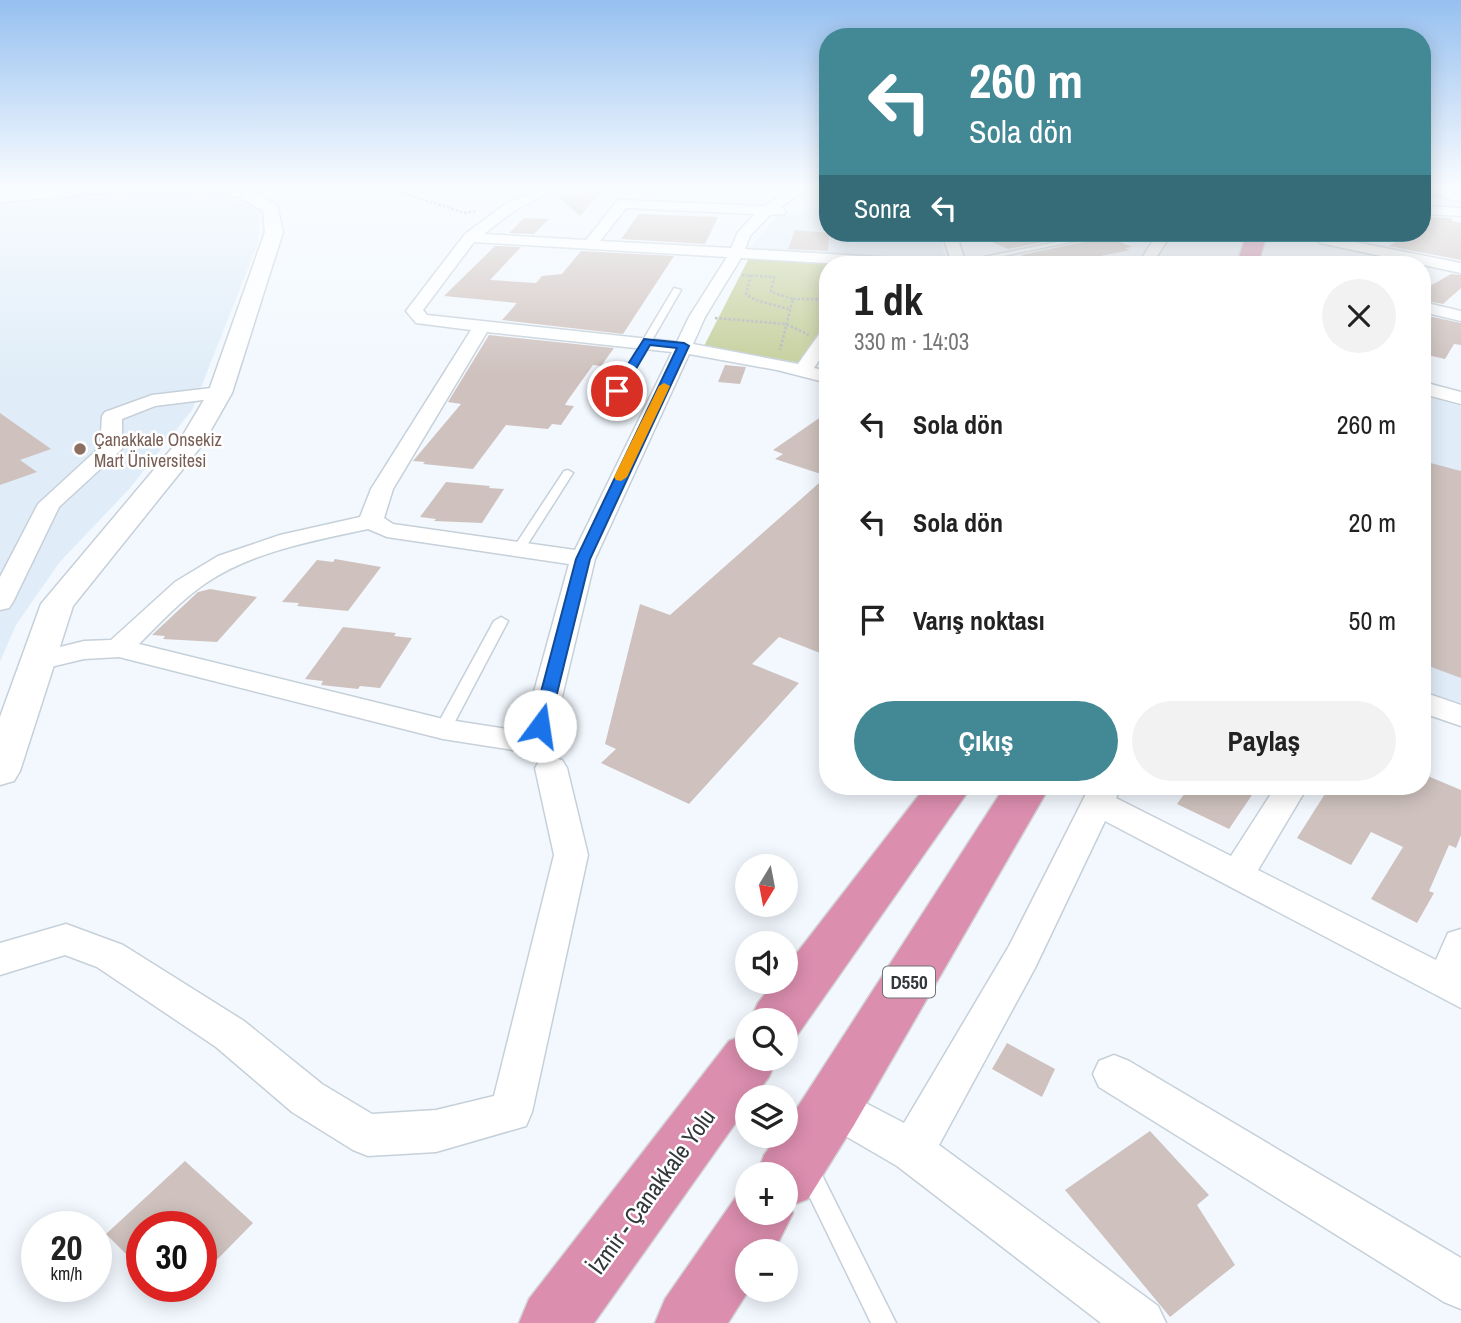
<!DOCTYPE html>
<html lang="tr">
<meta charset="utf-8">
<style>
:root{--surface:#fff;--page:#f2f2f2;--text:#222;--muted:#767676;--accent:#438895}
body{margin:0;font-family:"Archivo Narrow",sans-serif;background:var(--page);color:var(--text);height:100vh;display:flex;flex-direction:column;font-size:26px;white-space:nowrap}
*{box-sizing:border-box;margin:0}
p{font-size:23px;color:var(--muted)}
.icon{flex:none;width:38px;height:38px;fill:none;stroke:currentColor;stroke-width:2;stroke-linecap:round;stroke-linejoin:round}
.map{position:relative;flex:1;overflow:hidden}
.drawer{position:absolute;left:819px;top:256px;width:612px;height:539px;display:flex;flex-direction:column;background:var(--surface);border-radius:28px;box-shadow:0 4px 18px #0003}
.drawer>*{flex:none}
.banner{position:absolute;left:819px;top:28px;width:612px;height:214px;border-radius:28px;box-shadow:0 4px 18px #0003;background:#438895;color:#fff;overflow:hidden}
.needle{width:46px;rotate:190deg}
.buttons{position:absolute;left:735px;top:854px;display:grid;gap:14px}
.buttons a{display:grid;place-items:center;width:63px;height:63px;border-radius:50%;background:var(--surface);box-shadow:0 4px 18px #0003;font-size:35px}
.speed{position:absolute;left:21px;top:1211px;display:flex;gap:14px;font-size:35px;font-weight:700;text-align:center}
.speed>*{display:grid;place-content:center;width:91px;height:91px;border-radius:50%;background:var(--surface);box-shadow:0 4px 18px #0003;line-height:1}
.speed small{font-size:18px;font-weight:400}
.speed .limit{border:10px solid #d22;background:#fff;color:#111}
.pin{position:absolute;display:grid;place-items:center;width:60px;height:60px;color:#fff;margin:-30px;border:4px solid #fff;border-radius:50%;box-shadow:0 2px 7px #0007}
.me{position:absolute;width:77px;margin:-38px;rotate:14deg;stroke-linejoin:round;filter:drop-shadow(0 0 5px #0008)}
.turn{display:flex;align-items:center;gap:24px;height:147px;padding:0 35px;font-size:32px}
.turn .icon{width:91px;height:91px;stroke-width:2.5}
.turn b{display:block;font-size:49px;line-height:60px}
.then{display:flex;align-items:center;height:66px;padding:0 35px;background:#0003;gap:14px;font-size:26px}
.round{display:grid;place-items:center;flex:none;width:74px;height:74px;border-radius:37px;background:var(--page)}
.summary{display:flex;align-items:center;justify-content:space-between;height:119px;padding:0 35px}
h1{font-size:42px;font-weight:800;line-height:52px}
.action{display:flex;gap:14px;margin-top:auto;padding:14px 35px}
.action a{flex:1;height:80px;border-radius:42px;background:var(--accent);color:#fff;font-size:28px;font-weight:800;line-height:80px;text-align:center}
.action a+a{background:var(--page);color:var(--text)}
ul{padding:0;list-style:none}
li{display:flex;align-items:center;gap:21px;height:98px;padding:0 35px}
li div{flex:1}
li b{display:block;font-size:26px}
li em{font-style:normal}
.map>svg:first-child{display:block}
</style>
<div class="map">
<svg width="1461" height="1323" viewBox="0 0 1461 1323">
<rect width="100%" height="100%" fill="#f2f8fe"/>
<g fill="#e0edf8">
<path d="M151 190 220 194 260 211 258 243 192 410 130 488 59 563 16 625 0 662V202Z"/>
<path d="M816 208H828V233H939L946 261 749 249 777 216Z"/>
<path d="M1423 396 1461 406V709L1423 695Z"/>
</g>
<path fill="#c4ce99" d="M749 258 871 264H828V325L801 363 704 346Z"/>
<g fill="#cfc2be">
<path d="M601 192 580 216 558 197Z"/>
<path d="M639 214 718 217 705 244 621 239Z"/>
<path d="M1423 217 1452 218V221L1461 223V260L1389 246 1410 233H1423Z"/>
<path d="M524 218 549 219 534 234 509 233Z"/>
<path d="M795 230 829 233 828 251 788 249Z"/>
<path d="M972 233H1089L1008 249Z"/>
<path d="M1108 237 1132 247 1125 248 1130 250 1061 264H1041L1021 255Z"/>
<path d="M495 246 521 247 490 280 536 283 542 276 562 274 581 251 674 256 623 334 502 320 517 303 444 296Z"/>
<path d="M1451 274 1461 275V288L1443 304 1423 300V290Z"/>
<path d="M1423 315 1461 323V345L1454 344 1445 359 1423 354Z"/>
<path d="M489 335 614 348 601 366 593 365 568 400 565 405 574 406 561 425 552 424 548 429 506 425 473 469 423 464 425 462 413 461 461 404 448 402Z"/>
<path d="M725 365 746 367 740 384 718 382Z"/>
<path d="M828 412V656L779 637 752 664 799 683 689 804 601 763 616 749 605 744 640 604 670 615 827 476 775 459 783 454 773 450Z"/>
<path d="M0 413 51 449 20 460 37 472 0 485Z"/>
<path d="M1423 461 1461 471V678L1423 664Z"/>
<path d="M446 482 490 486 489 488 504 489 482 523 434 521 436 519 420 517Z"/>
<path d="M335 559 381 567 348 611 297 606 299 603 282 602 317 560 333 562Z"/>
<path d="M210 589 257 597 217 642 163 639 165 636 152 635 198 592Z"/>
<path d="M343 627 396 633 394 636 412 638 380 688 360 686 358 689 321 685 323 681 305 679Z"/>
<path d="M1423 774 1461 790V835L1456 848 1449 845 1429 891 1434 893 1417 923 1371 899 1403 847 1371 832 1351 865 1297 838 1330 786H1423Z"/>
<path d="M1190 786H1258L1229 829 1177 804Z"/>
<path d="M1007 1043 1055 1069 1042 1097 992 1069Z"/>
<path d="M1150 1131 1209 1195 1197 1205 1235 1265 1170 1317 1065 1190Z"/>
<path d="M185 1161 253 1223 201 1276V1227H142V1270L106 1234Z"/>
</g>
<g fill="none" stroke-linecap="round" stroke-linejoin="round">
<g stroke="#c6d0d9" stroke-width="3">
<g id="service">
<path d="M1101 233H1115L964 264 955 263Z"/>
<path d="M674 288 681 290 622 392 614 394 612 392Z"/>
<path d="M568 470 573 473 524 550 518 554 514 553 512 550 564 471Z"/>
<path d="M501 617 508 621 451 729 448 733H438L435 729 494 621Z"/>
<path d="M808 1160 816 1163 896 1323H871L797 1171 800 1163Z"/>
</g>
</g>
<g stroke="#c6d0d9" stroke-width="3">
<g id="minor">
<path d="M542 188H558L514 211 484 234 586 240 617 201 622 200 764 206 793 188H808L781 207 786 211 784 214 770 215 750 236 745 249 913 259 921 264H843L741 258 705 317 693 344 798 364 822 330 828 329V347L814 368 828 371V383L777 370 689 354 595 559 555 726 551 733 536 744 513 750 443 739 119 657 84 659 38 670 28 667 24 661 28 655 84 641 111 640 175 582 218 556 280 535 360 517 371 489 471 330 416 323 406 311 465 234 504 205ZM626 208 755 214 738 232 731 248 600 241ZM474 242 727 257 689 317 677 342 427 315 423 310ZM487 332 672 352 575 550 393 524 384 518 393 489ZM368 529 387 537 569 564 526 721 513 730 443 719 139 644C160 623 181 600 206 583 254 551 313 541 368 529Z"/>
<path d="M1423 188H1439L1461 194V202L1423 191Z"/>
<path d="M1423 206 1461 208V216L1423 214Z"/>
<path d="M942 233H956L966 264H952Z"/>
<path d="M1158 233H1172L1152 264H1138Z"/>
<path d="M1325 236 1461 263V273L1320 243 1318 240 1320 237Z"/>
<path d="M1423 302 1461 311V321L1423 312Z"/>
<path d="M1423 382 1461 392V404L1423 394Z"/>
<path d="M220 387 227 389 230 393 227 397 155 406 122 419V449L59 507 13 602 9 608 0 610V577L38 504 100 447 102 416 105 412 152 395Z"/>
<path d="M1423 692 1461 705V726L1423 713Z"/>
<path d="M551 757 562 760 567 768 588 855 532 1112 526 1126 436 1152 368 1156 353 1150 292 1112 216 1047 97 967 65 955 0 975V943L66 924 123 945 244 1021 322 1084 372 1114 436 1110 494 1096 554 855 535 768 540 760Z"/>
<path d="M1090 786H1122L1116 798 1231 856 1276 786H1308L1258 870 1436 960 1448 933 1461 929V1008L1105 821 1035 968 939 1145 1158 1306 1166 1323H1101L897 1166 818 1120 812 1106 818 1092 833 1086 904 1123 1009 946Z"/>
<path d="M1114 1055 1129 1061 1461 1258V1309L1444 1302 1099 1087 1093 1074 1099 1061Z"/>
</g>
</g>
<g stroke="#c6d0d9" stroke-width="3">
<g id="tertiary">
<path d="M50 188H114L106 193 0 202V192Z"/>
<path d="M210 188 249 190 277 205 283 232 232 393 203 444 73 606 20 771 14 781 0 785V717L41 604 183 435 208 393 265 232 263 211 238 197 212 191Z"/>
</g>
</g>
<g stroke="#d2d3d4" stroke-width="3">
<g id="trunk">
<path d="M1247 233H1267L1258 264H1237Z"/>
<path d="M926 786H972L796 1037 786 1041V1020H750L758 1003 774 982H786V967Z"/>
<path d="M1005 786H1050L854 1125 808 1199 790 1206 793 1213 774 1251H747V1290H749L728 1323H655L665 1299 740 1191 747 1188V1213H786V1174H757L764 1155 778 1136H786V1125Z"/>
<path d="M747 1034V1059H777L769 1077 754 1097H747V1107L594 1323H519L529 1299 729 1041Z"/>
</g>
</g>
<g stroke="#aeb3b8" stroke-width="2.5" stroke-dasharray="2.5 2" stroke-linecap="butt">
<path d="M387 188 465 213 477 211"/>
<path d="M742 275 774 277 771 292 793 299 780 350"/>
<path d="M751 275 746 294 755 300 789 309"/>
<path d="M793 299H816L828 295"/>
<path d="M816 299 828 309"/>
<path d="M715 318 786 324 809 335"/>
</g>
<use href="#service" fill="#fff" fill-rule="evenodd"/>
<use href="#minor" fill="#fff" fill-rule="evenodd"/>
<use href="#tertiary" fill="#fff" fill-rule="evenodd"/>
<use href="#trunk" fill="#dc8eaf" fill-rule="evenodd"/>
</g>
<linearGradient id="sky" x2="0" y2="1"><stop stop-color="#96c0f0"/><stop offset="0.5" stop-color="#f9fcff"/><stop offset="1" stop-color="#f9fcff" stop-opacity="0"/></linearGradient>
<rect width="1461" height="373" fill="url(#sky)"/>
<path fill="#1a73e8" stroke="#114b97" stroke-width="2" d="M644 339 684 343 689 346 590 559 549 726 540 732 532 726 576 559 677 348 650 345 621 394H613L611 391Z"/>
<path fill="#f59e0b" d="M664 383 670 386 627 477 621 481 616 480 614 477 659 386Z"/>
<circle fill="#8d6e63" stroke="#fff" stroke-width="2.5" cx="80" cy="449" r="7"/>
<g text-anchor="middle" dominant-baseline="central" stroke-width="5" stroke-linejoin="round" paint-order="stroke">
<g font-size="18" fill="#785e54" stroke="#fff" text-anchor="start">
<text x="94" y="439">Çanakkale Onsekiz<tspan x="94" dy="21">Mart Üniversitesi</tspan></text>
</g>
<rect fill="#fff" stroke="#707375" stroke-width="2" x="883" y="966.5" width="52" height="31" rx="5"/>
<g font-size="19" font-weight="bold" fill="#33373a">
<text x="909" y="982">D550</text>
</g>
<g font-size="24" fill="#33373a" stroke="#fff">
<text transform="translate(651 1191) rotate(-54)">İzmir - Çanakkale Yolu</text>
</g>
</g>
</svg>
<div class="buttons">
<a><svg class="needle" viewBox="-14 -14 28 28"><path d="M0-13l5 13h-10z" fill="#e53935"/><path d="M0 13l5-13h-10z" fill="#767676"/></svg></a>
<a><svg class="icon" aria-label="sound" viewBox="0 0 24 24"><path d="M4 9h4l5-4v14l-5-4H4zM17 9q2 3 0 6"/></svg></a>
<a><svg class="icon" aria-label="search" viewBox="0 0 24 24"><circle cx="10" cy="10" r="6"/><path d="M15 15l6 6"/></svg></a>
<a><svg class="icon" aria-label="layers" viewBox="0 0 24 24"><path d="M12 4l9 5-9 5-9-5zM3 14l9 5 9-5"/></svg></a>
<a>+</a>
<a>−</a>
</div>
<div class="speed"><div>20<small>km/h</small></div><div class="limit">30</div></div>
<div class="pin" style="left:617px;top:391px;background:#d93025"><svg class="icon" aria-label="arrive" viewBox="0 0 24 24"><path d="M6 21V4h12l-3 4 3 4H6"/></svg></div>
<svg class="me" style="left:540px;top:726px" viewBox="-20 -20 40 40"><circle r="19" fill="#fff"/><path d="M0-13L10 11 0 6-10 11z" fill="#1a73e8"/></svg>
<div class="banner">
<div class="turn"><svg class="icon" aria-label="left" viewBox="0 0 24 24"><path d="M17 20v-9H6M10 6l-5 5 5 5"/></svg><div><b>260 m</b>Sola dön</div></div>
<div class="then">Sonra<svg class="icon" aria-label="left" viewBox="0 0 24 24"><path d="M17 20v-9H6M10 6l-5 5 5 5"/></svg></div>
</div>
<section class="drawer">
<div class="summary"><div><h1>1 dk</h1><p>330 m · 14:03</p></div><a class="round"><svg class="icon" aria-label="close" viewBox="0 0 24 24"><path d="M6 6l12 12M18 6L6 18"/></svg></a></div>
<ul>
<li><svg class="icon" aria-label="left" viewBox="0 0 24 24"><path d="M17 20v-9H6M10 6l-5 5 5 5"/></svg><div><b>Sola dön</b></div><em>260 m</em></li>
<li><svg class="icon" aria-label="left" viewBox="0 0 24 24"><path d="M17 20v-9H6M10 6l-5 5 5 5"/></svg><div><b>Sola dön</b></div><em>20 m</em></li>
<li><svg class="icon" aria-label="arrive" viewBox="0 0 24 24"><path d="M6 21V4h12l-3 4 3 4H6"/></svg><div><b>Varış noktası</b></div><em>50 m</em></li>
</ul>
<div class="action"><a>Çıkış</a><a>Paylaş</a></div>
</section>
</div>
